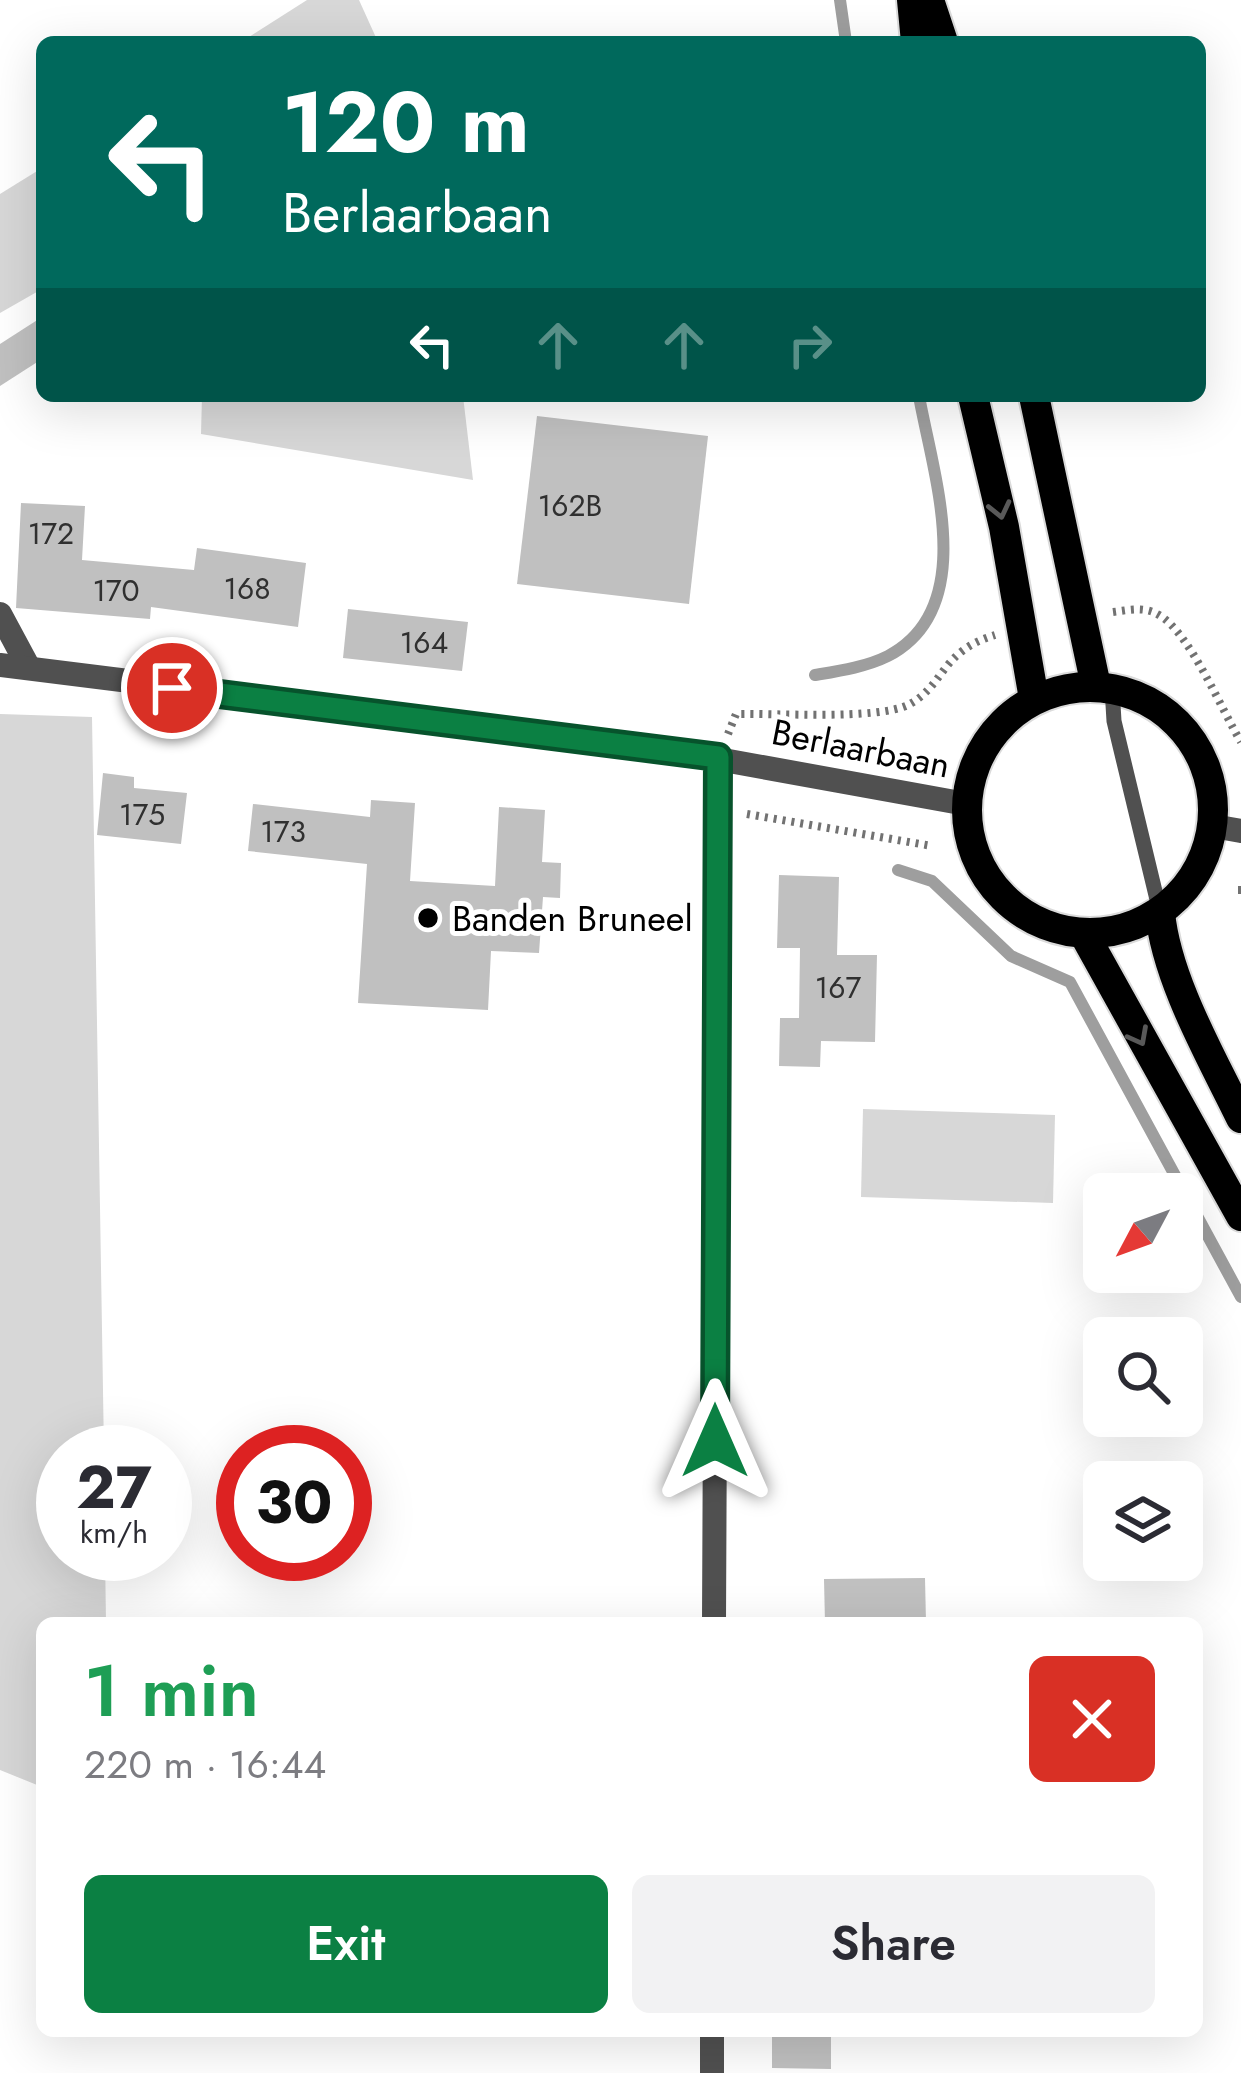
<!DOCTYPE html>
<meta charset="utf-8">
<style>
:root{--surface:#fff;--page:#f2f2f3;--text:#2b2b33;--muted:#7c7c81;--accent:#0b8043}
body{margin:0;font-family:Jost,sans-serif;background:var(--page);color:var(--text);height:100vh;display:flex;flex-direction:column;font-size:45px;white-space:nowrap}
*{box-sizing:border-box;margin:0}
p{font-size:39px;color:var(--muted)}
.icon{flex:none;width:66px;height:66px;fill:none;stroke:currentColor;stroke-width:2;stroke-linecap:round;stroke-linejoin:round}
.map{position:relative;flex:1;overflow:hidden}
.details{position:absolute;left:36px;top:1617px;width:1167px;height:420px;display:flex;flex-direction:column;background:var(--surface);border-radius:18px;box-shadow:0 12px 48px #0002}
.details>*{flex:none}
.banner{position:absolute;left:36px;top:36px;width:1170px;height:366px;border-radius:18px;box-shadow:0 12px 48px #0002;background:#00695c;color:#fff;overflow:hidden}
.needle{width:78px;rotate:229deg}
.fabs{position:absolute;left:1083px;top:1173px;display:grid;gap:24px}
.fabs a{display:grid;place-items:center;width:120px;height:120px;border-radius:18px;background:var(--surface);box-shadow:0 12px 48px #0002;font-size:60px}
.speed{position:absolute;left:36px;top:1425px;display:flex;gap:24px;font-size:60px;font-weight:700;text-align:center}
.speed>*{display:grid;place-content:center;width:156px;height:156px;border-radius:50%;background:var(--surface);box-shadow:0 12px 48px #0002;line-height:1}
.speed small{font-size:30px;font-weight:400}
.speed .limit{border:18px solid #d22;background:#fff;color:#111}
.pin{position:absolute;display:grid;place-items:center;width:102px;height:102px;color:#fff;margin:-51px;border:6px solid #fff;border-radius:50%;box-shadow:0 3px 12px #0007}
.me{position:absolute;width:132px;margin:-66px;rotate:0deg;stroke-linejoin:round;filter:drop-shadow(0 0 9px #0008)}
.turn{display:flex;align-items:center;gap:42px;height:252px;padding:0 48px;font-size:54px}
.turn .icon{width:156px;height:156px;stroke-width:2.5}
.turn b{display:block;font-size:84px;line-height:102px}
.lanes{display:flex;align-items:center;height:114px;padding:0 48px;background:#0003;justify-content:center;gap:60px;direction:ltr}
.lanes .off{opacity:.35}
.round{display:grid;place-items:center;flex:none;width:126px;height:126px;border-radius:18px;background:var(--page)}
.head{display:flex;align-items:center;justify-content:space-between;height:204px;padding:0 48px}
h1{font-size:72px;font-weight:600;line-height:90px;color:#1e9e55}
.cta{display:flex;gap:24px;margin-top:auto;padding:24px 48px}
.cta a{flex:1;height:138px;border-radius:18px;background:var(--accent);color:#fff;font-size:48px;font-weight:600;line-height:138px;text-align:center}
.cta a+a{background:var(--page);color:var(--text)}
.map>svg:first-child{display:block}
</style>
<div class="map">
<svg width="1241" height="2073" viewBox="0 0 1241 2073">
<rect width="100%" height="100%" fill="#fff"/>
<g fill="#d7d7d7">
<path d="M307 0H359L378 42H241Z"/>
<path d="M42 168V289L0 313V194Z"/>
<path d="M202 396H463L473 480 201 434Z"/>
<path d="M0 714 92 717 104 1452H63V1554H105L106 1623H42V1787L0 1770Z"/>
<path d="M863 1109 1055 1115 1053 1203 861 1197Z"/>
</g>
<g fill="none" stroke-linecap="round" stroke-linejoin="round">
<g stroke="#9e9e9e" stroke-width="12">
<path d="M840 0 846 42"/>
<path d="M815 675C839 671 866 667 888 656 980 608 933 475 919 396"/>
<path d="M898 870 932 881 1011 956 1070 982 1241 1297"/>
</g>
</g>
<g fill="#c0c0c0">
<path d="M42 317V359L0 386V344Z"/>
<path d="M537 416 708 436 689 604 517 584Z"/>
<path d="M21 503 85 506 82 560 194 570 197 548 306 563 298 627 151 607 150 619 16 608Z"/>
<path d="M348 609 468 622 462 671 343 658Z"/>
<path d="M103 773 134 777V788L187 793 181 844 97 835Z"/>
<path d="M371 800 415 803 410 881 495 886 499 807 545 810 542 862 561 863 560 898 543 897 539 953 491 951 488 1010 358 1003 367 864 248 851 253 804 370 817Z"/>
<path d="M779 875 839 877 837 955H877L875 1042 821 1041 820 1067 779 1066 780 1018H799L800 948H777Z"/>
<path d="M925 1578 926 1623H825L824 1579Z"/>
<path d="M772 2031H831V2069L772 2068Z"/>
</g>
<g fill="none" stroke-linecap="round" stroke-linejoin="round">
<g stroke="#dbdbdb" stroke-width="34">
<g id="primary">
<path d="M912 0 916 42"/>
<path d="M929 0 943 42"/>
<path d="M973 396 1004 527 1034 699"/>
<path d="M1034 396 1096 686"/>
<circle cx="1090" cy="810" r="123"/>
<path d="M1160 912C1166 979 1212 1058 1241 1118"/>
<path d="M1084 934 1241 1216"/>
</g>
</g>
<g stroke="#727272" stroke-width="8" stroke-dasharray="3 6" stroke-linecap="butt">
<path d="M1113 612C1129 610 1144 606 1159 615 1190 633 1221 709 1241 742"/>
<path d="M728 734 736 714C774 713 877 720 908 705 946 685 939 652 995 635"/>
<path d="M747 814 932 846"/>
<path d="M1238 890H1241"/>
</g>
<path stroke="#505050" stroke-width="15" d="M1112 688 1114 721 1160 912"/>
<g stroke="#505050" stroke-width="24">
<path d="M0 614 29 668"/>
<path d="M714 1623 718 757"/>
<path d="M712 2073V2031"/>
</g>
<g stroke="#505050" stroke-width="24">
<path d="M0 665 641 745 966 804"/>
<path d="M1213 826 1241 831"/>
</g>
<use href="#primary" stroke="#000" stroke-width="30"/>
</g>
<defs><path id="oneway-chevron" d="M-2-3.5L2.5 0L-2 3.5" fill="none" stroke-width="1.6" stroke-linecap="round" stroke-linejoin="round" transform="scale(3)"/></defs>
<g stroke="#595959">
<use href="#oneway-chevron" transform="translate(1000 510) rotate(77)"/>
<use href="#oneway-chevron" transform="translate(1139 1037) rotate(62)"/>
</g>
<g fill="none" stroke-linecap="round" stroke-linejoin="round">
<g stroke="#07532c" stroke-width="30">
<path id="route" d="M172 688 718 757 715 1441"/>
</g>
<use href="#route" stroke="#0b8043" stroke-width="21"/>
</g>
<circle fill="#000" stroke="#fff" stroke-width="4.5" cx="428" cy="918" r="12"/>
<g text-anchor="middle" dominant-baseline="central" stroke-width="10" stroke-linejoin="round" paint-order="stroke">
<g font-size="30" fill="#303030">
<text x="570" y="505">162B</text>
<text x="51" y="533">172</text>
<text x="247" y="588">168</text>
<text x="116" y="590">170</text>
<text x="424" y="642">164</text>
<text x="142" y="814">175</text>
<text x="283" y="831">173</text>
<text x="838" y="987">167</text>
</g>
<g font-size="36" fill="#000" stroke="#fff">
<text transform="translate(861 748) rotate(11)">Berlaarbaan</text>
</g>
<g font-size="36" fill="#000" stroke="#fff" text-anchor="start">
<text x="452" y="918">Banden Bruneel</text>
</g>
</g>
</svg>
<div class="fabs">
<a><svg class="needle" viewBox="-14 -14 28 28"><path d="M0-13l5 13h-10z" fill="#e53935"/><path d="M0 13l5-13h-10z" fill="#7c7c81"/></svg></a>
<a><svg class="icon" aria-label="search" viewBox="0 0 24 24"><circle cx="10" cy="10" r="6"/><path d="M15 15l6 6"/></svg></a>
<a><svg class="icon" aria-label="layers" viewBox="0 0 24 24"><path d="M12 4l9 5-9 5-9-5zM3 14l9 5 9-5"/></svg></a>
</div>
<div class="speed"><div>27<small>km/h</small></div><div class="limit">30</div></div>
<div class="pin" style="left:172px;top:688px;background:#d93025"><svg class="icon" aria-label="arrive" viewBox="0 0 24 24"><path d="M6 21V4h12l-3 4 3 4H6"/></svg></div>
<svg class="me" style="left:715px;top:1441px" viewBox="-20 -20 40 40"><path d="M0-17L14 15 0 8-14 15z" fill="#0b8043" stroke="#fff" stroke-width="4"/></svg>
<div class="banner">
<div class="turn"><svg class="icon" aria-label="left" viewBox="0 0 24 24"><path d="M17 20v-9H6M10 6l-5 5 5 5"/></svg><div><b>120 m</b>Berlaarbaan</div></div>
<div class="lanes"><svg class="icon" aria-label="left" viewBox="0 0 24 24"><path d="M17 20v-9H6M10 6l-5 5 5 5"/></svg><svg class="icon off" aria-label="ahead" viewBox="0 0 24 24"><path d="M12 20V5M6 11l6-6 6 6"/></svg><svg class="icon off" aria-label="ahead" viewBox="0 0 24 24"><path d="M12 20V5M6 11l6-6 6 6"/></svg><svg class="icon off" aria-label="right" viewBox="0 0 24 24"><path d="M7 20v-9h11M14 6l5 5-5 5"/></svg></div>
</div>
<section class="details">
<div class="head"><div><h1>1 min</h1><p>220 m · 16:44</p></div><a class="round" style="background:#d93025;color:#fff"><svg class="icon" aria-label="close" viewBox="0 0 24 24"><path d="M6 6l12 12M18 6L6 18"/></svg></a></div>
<div class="cta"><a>Exit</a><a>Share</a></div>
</section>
</div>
